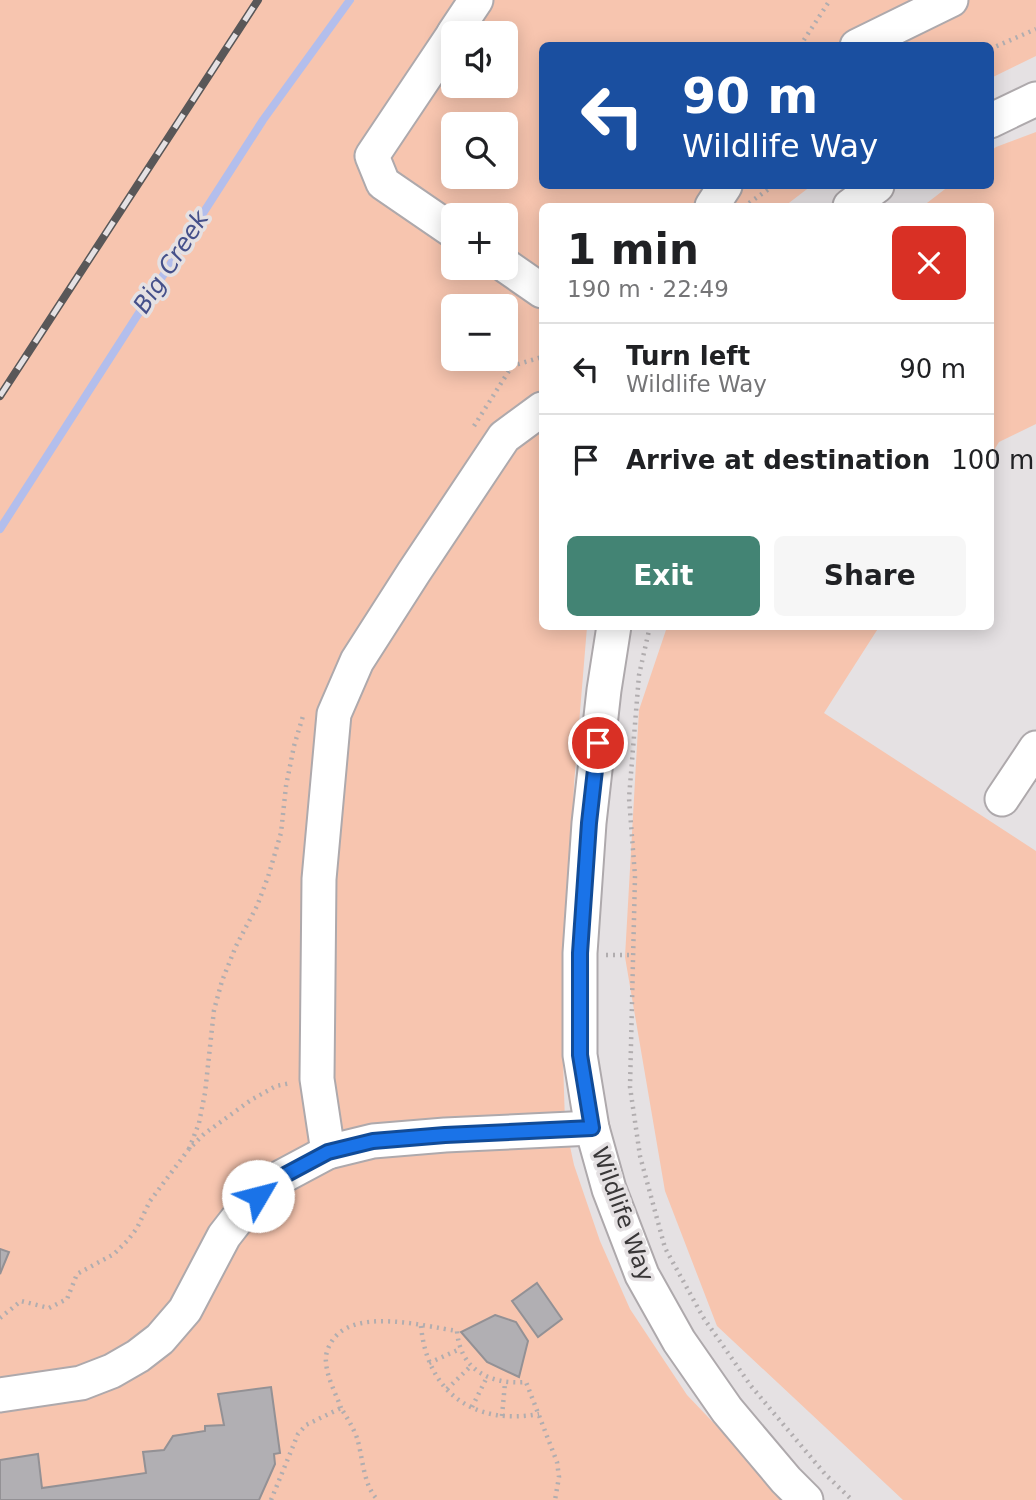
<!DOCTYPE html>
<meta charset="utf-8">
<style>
:root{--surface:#fff;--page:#f6f6f6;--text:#202124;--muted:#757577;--line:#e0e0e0;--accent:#438474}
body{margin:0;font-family:"DejaVu Sans",sans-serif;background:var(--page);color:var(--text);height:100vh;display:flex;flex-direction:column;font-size:26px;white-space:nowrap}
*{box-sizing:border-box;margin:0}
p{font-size:23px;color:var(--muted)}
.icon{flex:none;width:38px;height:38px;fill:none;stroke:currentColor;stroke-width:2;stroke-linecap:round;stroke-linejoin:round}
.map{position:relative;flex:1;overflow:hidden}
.panel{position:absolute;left:539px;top:203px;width:455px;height:427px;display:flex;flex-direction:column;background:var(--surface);border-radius:10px;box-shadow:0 4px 18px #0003}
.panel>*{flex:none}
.top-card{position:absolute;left:539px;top:42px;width:455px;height:147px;border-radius:10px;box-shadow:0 4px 18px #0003;background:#1a4fa0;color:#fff;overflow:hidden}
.tools{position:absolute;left:441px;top:21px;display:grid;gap:14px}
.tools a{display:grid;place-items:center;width:77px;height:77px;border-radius:10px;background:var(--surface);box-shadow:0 4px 18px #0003;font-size:35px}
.pin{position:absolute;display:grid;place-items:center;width:60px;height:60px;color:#fff;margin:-30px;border:4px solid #fff;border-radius:50%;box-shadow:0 2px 7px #0007}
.me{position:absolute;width:77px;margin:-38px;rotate:53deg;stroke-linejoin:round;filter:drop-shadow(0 0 5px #0008)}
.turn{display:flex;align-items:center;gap:24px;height:147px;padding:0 28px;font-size:32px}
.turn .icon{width:91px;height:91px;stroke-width:2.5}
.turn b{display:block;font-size:49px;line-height:60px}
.round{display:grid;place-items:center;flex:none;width:74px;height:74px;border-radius:10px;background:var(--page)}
.head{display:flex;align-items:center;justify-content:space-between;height:119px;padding:0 28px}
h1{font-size:42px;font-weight:600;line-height:52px}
.button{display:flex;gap:14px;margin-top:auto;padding:14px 28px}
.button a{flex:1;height:80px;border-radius:10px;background:var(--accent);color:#fff;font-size:28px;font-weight:600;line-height:80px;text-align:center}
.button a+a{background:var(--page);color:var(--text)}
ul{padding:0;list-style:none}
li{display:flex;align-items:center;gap:21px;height:91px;padding:0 28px;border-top:2px solid var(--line)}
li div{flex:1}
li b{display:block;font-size:26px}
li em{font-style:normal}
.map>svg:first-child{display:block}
</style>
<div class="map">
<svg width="1036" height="1500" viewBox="0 0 1036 1500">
<rect width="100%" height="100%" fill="#e5e1e3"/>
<g fill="#f7c5af" fill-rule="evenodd">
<path d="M0 0H1036V56L991 78 990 46H542V186H811L785 206H542V626L587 627 574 784 563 1060 565 1123 574 1165 600 1241 630 1309 687 1395 787 1500H0ZM453 33H506V86H453ZM453 124H506V177H453ZM453 215H506V268H453ZM453 306H506V359H453Z"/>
<path d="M1036 132V424L999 442 991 455 990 206H923L949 186H990L991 151 996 147Z"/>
<path d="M667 627H879L824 713 1036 851V1500H903L717 1326 665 1191 625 957 639 710Z"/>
</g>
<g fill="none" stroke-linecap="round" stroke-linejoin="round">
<path stroke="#b3beec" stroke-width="8" d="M0 529 263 120 350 0"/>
</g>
<g fill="#b1afb3" stroke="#939195" stroke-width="2">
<path d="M0 1249 9 1252 0 1274Z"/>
<path d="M537 1283 562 1319 538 1337 512 1301Z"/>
<path d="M495 1315 516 1322 528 1341 519 1377 487 1362 461 1332Z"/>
<path d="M271 1387 280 1453 274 1454 275 1464 259 1500H0V1460L38 1454 42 1488 146 1473 143 1452 164 1450 173 1436 205 1431V1426L224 1425 218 1394Z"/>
</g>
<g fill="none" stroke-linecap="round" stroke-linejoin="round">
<g stroke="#aea9ac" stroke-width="37">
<g id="minor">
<path d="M454 33 476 0"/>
<path d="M453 35 372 156 383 183 453 231"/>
<path d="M857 46 951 0"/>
<path d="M990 121 1036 99"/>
<path d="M712 206 725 186"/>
<path d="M850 206 877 186"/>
<path d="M506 266 542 291"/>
<path d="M614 626 604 690 589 823 580 953V1055L592 1128 609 1189 642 1275 679 1341 727 1410 786 1480 806 1500"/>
<path d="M1002 799 1036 748"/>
<path d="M328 1152 317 1079 319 879 334 714 357 661 414 572 504 437 542 409"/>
<path d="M0 1395 81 1383 112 1371 138 1356 160 1339 185 1310 224 1236 245 1209 270 1183 328 1152 373 1141 445 1135 592 1128"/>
</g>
</g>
<g stroke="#b1adaf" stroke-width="4.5" stroke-dasharray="2 5" stroke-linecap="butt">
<path d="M800 46 830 0"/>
<path d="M990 49 1036 29"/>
<path d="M749 203 773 186"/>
<path d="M474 426 512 366 542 357"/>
<path d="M650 626 639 675 629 798 635 876 630 1087 640 1156 665 1248 703 1317 751 1386 825 1474 852 1500"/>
<path d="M606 955H633"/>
<path d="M189 1149 199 1123 205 1093 214 1010 222 981 236 946 257 906 268 877 281 833 286 786 294 746 303 716"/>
<path d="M0 1318 21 1301 49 1308 67 1299 77 1274 114 1254 128 1240 137 1228 150 1201 189 1149 204 1134 251 1100 276 1086 291 1083"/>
<path d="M421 1326C427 1392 474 1426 539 1414"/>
<path d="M429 1363 460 1349"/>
<path d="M447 1389 471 1366"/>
<path d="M472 1407 487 1377"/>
<path d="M341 1408C336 1394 327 1378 326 1362 325 1355 328 1347 332 1341 354 1307 423 1326 457 1331 460 1369 489 1385 526 1382L557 1462 559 1477 555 1500"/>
<path d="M502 1416 505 1383"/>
<path d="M271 1500 298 1434 306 1425 341 1408C347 1418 353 1427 357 1438 363 1457 363 1486 378 1500"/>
</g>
<use href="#minor" stroke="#fff" stroke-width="33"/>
<g stroke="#595758" stroke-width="8">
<path id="rail" d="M0 396 258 0"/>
</g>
<use href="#rail" stroke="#e5e1e3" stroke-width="5" stroke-dasharray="16" stroke-linecap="butt"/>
</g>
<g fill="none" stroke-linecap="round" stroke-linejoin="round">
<g stroke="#114b97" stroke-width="18">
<path id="route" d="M258 1196 270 1183 328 1152 373 1141 445 1135 592 1128 580 1055V953L589 823 598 743"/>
</g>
<use href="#route" stroke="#1a73e8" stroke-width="12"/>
</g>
<g text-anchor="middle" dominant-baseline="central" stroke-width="7" stroke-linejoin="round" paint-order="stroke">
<g font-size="23" fill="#393738" stroke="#e5e1e3">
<text transform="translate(623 1214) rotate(70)">Wildlife Way</text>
</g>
<g font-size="24" font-style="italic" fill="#45508a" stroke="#e5e1e3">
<text transform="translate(171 262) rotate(-57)">Big Creek</text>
</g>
</g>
</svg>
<div class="tools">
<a><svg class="icon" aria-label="sound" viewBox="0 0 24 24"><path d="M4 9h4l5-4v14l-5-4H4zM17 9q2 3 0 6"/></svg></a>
<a><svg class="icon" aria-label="search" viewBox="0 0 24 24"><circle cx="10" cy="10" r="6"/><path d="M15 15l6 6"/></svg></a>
<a>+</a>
<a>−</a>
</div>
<div class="pin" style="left:598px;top:743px;background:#d93025"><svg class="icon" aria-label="arrive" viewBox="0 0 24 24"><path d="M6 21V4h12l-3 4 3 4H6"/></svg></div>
<svg class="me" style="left:258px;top:1196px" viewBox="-20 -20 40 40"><circle r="19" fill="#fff"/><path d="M0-13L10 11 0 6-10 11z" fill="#1a73e8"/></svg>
<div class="top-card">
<div class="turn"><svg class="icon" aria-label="left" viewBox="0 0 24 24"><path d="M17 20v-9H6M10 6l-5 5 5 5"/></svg><div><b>90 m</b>Wildlife Way</div></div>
</div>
<section class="panel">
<div class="head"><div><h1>1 min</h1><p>190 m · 22:49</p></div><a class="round" style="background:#d93025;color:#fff"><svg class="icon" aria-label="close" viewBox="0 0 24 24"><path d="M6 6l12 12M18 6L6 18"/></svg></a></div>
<ul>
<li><svg class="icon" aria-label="left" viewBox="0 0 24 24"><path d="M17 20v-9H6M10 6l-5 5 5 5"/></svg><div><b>Turn left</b><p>Wildlife Way</p></div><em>90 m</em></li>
<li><svg class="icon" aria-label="arrive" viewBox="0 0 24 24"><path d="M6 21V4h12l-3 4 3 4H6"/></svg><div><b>Arrive at destination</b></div><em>100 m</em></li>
</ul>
<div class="button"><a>Exit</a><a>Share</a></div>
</section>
</div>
